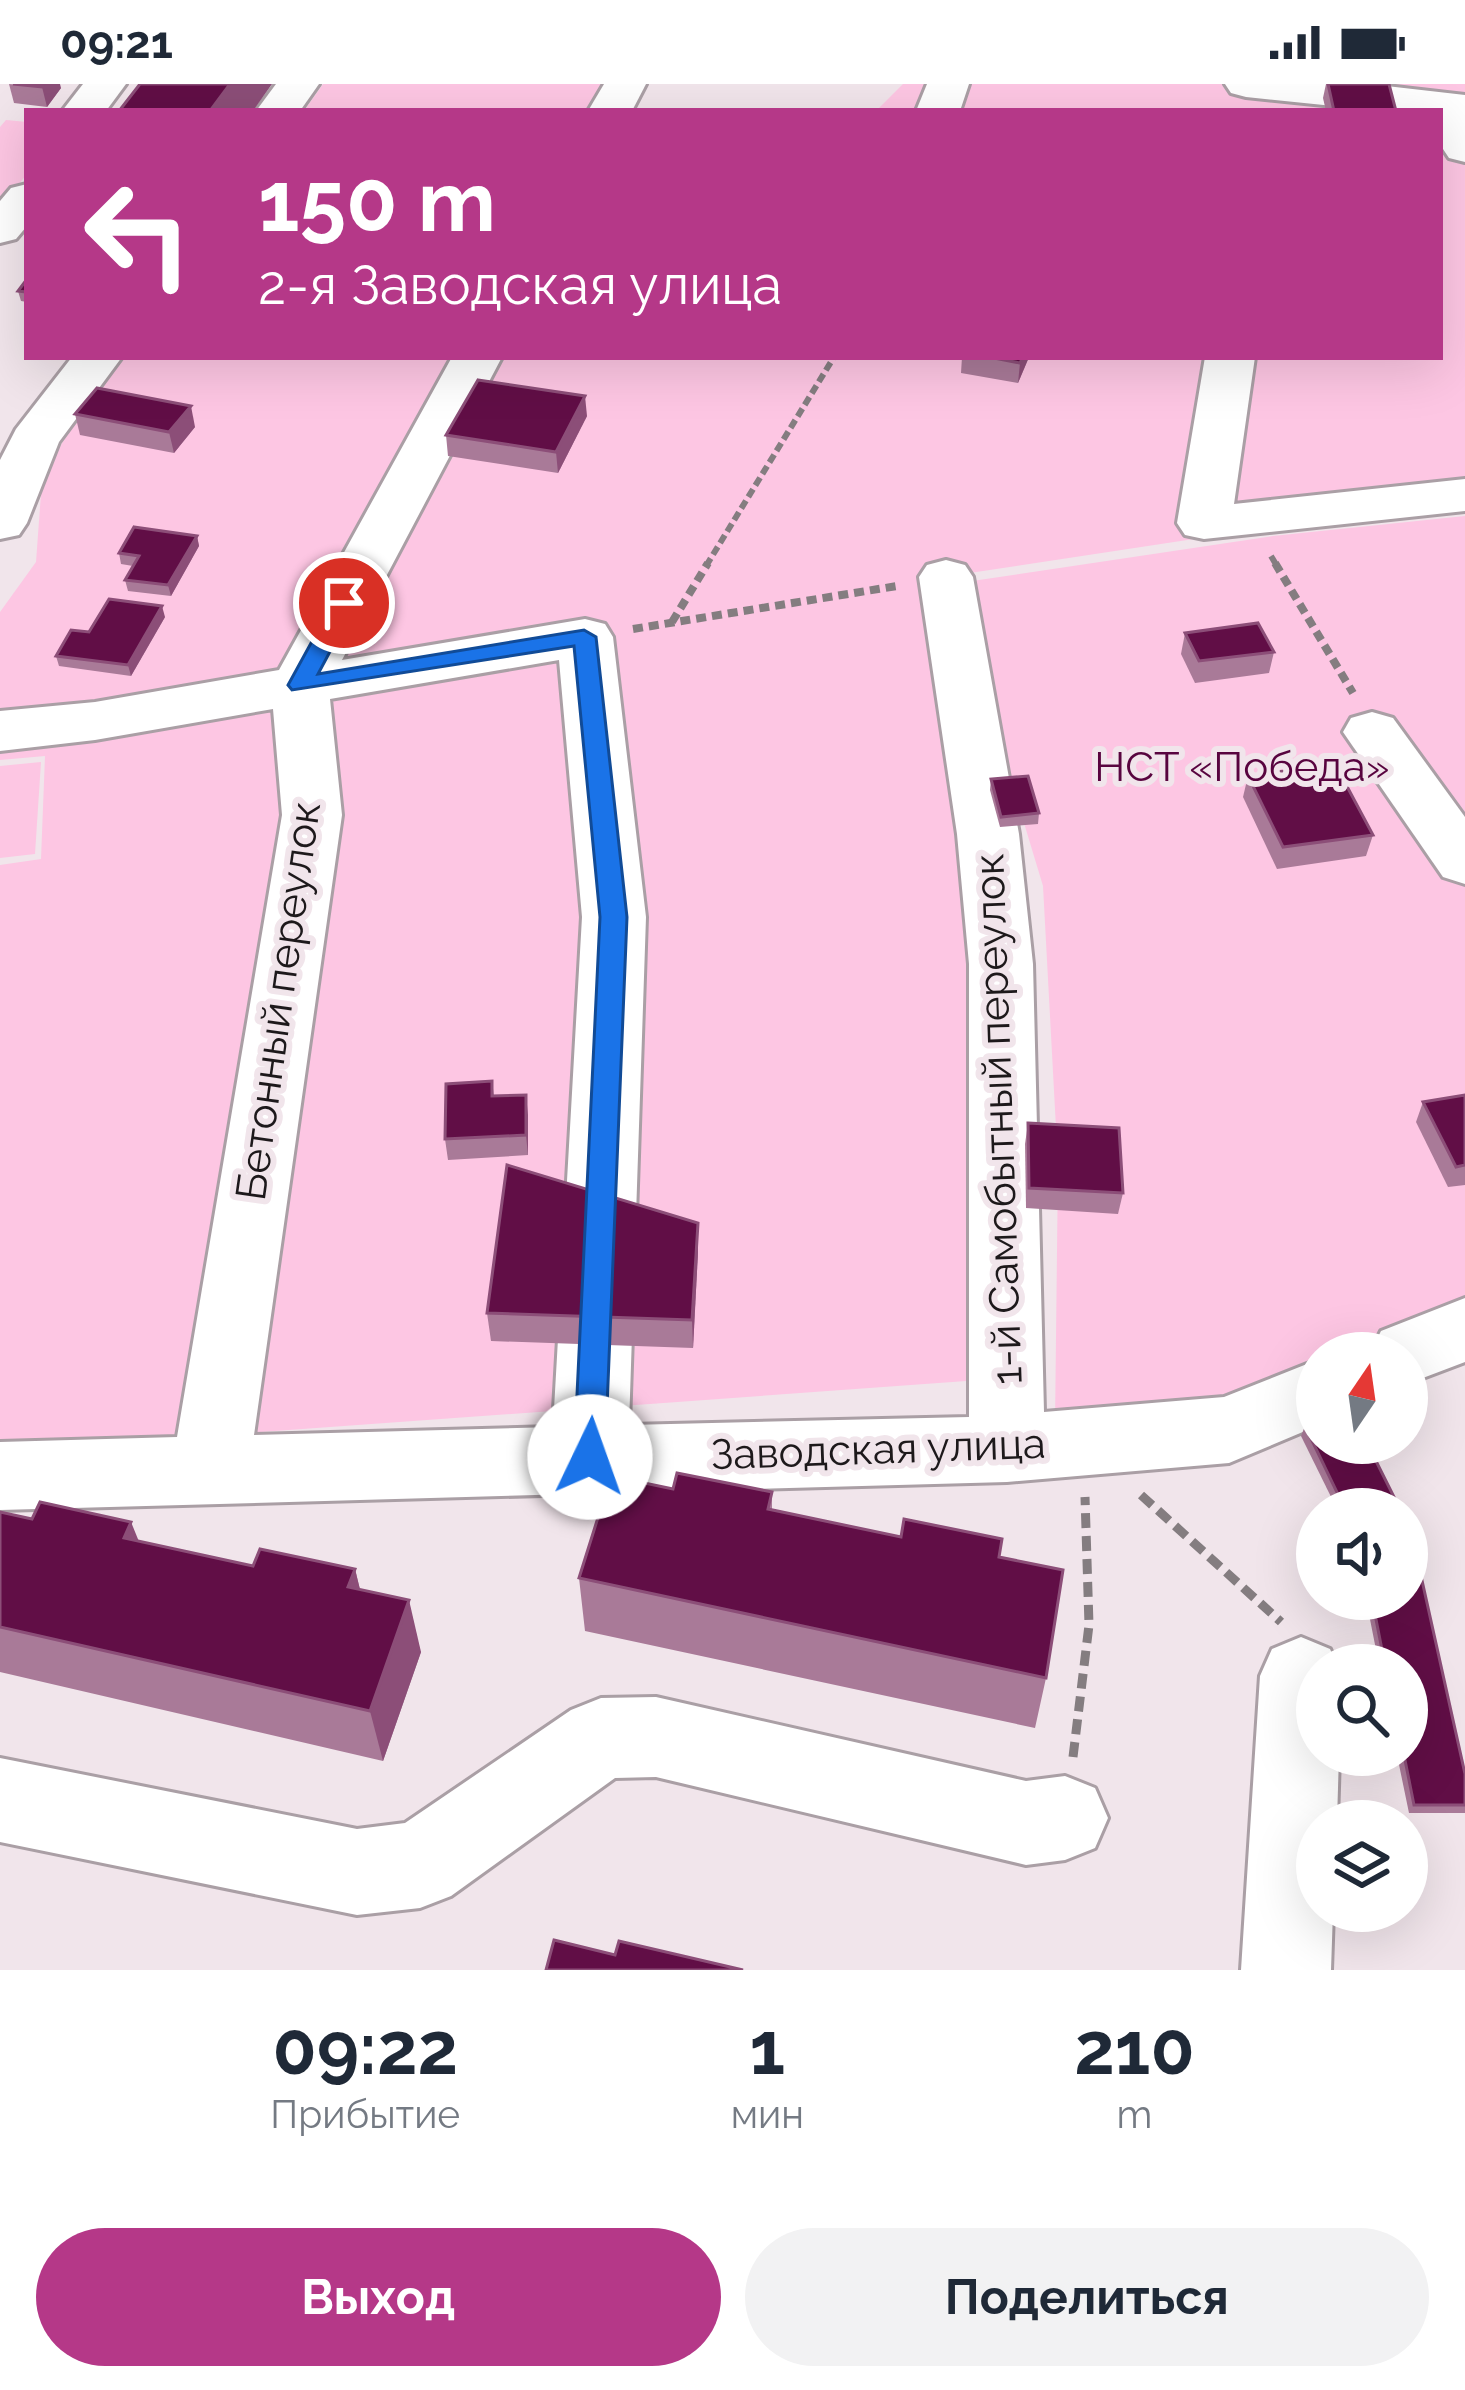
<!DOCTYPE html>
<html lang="ru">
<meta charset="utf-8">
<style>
:root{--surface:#fff;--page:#f2f2f3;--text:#1f2937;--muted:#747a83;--accent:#b53888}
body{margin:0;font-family:Raleway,sans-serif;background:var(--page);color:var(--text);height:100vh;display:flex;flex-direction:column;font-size:45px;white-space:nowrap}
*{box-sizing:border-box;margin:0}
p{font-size:39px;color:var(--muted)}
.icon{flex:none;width:66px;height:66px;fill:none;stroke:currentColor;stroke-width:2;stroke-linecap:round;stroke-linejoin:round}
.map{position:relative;height:1886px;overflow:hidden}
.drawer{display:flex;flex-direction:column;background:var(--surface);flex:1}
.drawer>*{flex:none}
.hud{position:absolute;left:24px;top:24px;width:1419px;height:252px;border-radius:0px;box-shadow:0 12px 48px #0002;background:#b53888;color:#fff;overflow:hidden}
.needle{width:78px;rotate:13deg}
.buttons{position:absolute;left:1296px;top:1248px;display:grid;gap:24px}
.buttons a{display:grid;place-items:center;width:132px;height:132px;border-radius:50%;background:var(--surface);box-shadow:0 12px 48px #0002;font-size:60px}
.pin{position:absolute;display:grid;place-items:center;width:102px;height:102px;color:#fff;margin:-51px;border:6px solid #fff;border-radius:50%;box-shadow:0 3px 12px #0007}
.me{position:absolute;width:132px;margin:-66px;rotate:3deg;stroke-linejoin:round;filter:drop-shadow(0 0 9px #0008)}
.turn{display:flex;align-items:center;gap:42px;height:252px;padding:0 36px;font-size:54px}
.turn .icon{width:156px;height:156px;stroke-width:2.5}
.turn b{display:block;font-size:84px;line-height:102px}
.eta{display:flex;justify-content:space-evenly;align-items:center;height:204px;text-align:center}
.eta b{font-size:72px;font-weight:700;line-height:84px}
.button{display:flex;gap:24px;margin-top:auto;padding:24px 36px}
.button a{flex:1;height:138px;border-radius:72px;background:var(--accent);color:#fff;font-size:48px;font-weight:700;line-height:138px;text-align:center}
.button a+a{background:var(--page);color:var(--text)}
.status{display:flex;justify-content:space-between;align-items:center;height:84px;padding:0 60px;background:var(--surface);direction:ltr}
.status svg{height:33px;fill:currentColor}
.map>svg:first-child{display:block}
</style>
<div class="status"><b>09:21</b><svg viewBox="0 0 49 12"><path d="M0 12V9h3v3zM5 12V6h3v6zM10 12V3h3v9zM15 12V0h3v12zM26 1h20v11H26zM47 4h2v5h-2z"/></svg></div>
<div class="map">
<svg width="1465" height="1886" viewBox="0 0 1465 1886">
<rect width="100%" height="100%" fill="#f1e5eb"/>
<g fill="#fdc6e3">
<path d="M323 0H612L598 27H304Z"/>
<path d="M903 0H1465V429L1207 453 943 493 973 799 994 1295 0 1367V781L41 775 45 672 0 676V528L36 478 42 396 92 304 116 273H1440V27H876Z"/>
<path d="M6 36 27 38V90L0 123V43Z"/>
<path d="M1465 432V1226L1369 1269H1317V1293L1228 1334 1055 1340 1058 1081 1043 802 952 500 1273 452Z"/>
<path d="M41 678 35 770 0 774V682Z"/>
</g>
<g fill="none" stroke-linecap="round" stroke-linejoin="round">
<g stroke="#aa9fa5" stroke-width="6">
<g id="minor">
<path d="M83 0H126L106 27H62Z"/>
<path d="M276 0H319L300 27H256Z"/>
<path d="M604 0H646L632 27H588Z"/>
<path d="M927 0H969L960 27H916Z"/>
<path d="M1225 0H1369L1465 11V78L1449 74 1443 65 1440 27H1382L1246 13 1231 9Z"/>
<path d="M27 100V142L16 155 0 159V117L11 104Z"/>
<path d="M72 273H122L59 358 27 439 19 451 0 455V376L16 345Z"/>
<path d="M452 273H502L342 576 585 535 605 540 613 553 646 833 629 1341 969 1333V880L957 750 919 493 927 481 946 476 965 481 973 493 1019 750 1033 880 1044 1328 1224 1313 1317 1276V1342L1229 1379 1007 1398 0 1426V1358L177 1353 282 731 273 625 95 656 0 667V627L95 618 279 586ZM559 576 582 833 553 1343 254 1351 342 731 330 615Z"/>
<path d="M1205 273H1255L1234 420 1465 395V427L1204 455 1185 451 1177 439Z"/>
<path d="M1372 628 1393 634 1465 733V800L1443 793 1343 648 1351 634Z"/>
<path d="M1465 1214V1278L1407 1300V1269H1370L1381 1247Z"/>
<path d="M1301 1553 1330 1565 1337 1581H1317V1671H1339L1337 1737H1317V1827H1333L1331 1886H1241L1260 1592 1272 1565Z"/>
<path d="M656 1613 1026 1697 1065 1692 1095 1704 1108 1734 1095 1764 1065 1776 1026 1781 656 1693 615 1694 451 1812 420 1824 357 1831 0 1758V1674L357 1745 405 1739 571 1626 601 1614Z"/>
</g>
</g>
<g stroke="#847d80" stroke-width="6" stroke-dasharray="9 4.5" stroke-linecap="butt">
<path d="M1271 472 1277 482"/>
<path d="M706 482 834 273"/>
</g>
<g stroke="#847d80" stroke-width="8" stroke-dasharray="10 6" stroke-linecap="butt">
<path d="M1275 479 1353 609"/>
<path d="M672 538 708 479"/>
<path d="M633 545 897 502"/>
</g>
<g stroke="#847d80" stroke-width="9" stroke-dasharray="15 8" stroke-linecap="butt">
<path d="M1141 1411 1281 1538"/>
<path d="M1073 1673 1089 1541 1085 1413"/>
</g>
<use href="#minor" fill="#fff" fill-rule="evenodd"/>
</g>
<g fill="#a97a98">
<path d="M9 0 61 4 47 23 14 19Z"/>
<path d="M1326 0H1389L1396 27H1326L1323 14Z"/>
<path d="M27 195V218L21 217 18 207Z"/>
<path d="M962 273H1029L1018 299 961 289Z"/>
<path d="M75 330 195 343 174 369 80 351Z"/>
<path d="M587 332 558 389 448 372 446 351Z"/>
<path d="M197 452 199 462 171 512 128 507 125 496 133 482 121 480 119 469Z"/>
<path d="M165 533 131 592 59 582 56 572 89 548Z"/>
<path d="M1185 549 1274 568 1269 589 1195 599 1181 570Z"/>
<path d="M1248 692 1373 751 1366 772 1277 785 1243 713Z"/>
<path d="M991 695 1039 729 1038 740 1000 743 990 706Z"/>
<path d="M492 997 494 1012 528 1031V1071L448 1076 445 1055Z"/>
<path d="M1465 1011V1101L1448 1103 1416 1038 1423 1018Z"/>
<path d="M1028 1039 1123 1109 1118 1130 1026 1124 1025 1060Z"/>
<path d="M698 1168 693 1264 491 1257 487 1229Z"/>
<path d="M1305 1342 1400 1425H1337L1301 1352Z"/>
<path d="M673 1405 772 1408V1426L999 1473 1046 1594 1035 1644 585 1547 579 1494Z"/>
<path d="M0 1428 253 1482 355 1485 360 1506 421 1568 383 1677 0 1588Z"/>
<path d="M1366 1515H1407L1465 1690V1729H1409L1397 1671H1407V1581H1379Z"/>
</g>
<g fill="#8c4e78">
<path d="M44 0H60L61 4 47 23 42 3Z"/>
<path d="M230 0H272L253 27H210Z"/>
<path d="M1023 273H1029L1018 299 1020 279Z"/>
<path d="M585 312 587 332 558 389 556 368Z"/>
<path d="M191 322 195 343 174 369 169 348Z"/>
<path d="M197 452 199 462 171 512 168 501Z"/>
<path d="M162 522 165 533 131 592 128 581Z"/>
<path d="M526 1011 528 1031V1071L526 1051Z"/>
<path d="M698 1139V1168L693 1264 692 1236Z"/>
<path d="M131 1438 153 1492 124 1454Z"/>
<path d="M355 1485 368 1538 348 1503Z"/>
<path d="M409 1516 421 1568 383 1677 370 1627Z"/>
</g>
<g fill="#610e46" stroke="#8c4e78" stroke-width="3">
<path d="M13 0H44L42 3Z"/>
<path d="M140 0H230L210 27H119Z"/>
<path d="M1328 0H1389L1396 27H1334Z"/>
<path d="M27 195V208L18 207Z"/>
<path d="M989 273H1023L1020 279Z"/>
<path d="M478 296 585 312 556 368 446 351Z"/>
<path d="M97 304 191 322 169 348 75 330Z"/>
<path d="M134 443 197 452 168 501 125 496 139 472 119 469Z"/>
<path d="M109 515 162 522 128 581 56 572 71 546 89 548Z"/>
<path d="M1258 539 1274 568 1199 577 1185 549Z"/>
<path d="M1335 680 1373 751 1283 763 1248 692Z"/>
<path d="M1028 692 1039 729 1001 733 991 695Z"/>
<path d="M492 997V1012L526 1011V1051L445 1055 446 1000Z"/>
<path d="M1465 1011V1081L1456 1083 1423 1018Z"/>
<path d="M1028 1039 1119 1044 1123 1109 1029 1104Z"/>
<path d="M507 1081 698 1139 692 1236 487 1229Z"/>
<path d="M1317 1339V1359H1367L1400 1425H1345L1305 1342Z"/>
<path d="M677 1389 772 1408 768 1425 901 1453 904 1435 1002 1455 999 1473 1063 1486 1046 1594 579 1494 611 1392 673 1405Z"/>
<path d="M40 1418 131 1438 124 1454 253 1482 260 1465 355 1485 348 1503 409 1516 370 1627 0 1543V1428L32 1435Z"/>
<path d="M1407 1439 1411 1447 1465 1690V1721H1414L1404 1671H1407V1581H1385L1372 1515H1407Z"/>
<path d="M554 1856 615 1871 619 1857 743 1886H546Z"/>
</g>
<path fill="#1a73e8" stroke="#114b97" stroke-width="3" d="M344 511 356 519 318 590 584 546 596 553 627 833 605 1373 601 1383 590 1387 578 1383 574 1373 600 833 574 562 292 606 288 601 333 519Z"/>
<g text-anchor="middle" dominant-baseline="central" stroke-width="12" stroke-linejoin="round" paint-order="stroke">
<g font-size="42" fill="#58043f" stroke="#f1e5eb">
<text x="1242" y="682">НСТ «Победа»</text>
</g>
<g font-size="42" fill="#1d191b" stroke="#f1e5eb">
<text transform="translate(278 917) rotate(-82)">Бетонный переулок</text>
<text transform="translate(998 1035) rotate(-92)">1-й Самобытный переулок</text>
<text transform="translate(878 1365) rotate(-2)">Заводская улица</text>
</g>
</g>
</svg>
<div class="buttons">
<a><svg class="needle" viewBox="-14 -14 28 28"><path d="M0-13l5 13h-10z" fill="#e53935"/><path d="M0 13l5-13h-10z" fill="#747a83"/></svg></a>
<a><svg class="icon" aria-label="sound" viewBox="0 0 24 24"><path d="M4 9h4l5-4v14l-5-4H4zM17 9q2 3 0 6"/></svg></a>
<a><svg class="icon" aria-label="search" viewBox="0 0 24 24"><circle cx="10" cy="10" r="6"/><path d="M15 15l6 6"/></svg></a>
<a><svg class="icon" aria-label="layers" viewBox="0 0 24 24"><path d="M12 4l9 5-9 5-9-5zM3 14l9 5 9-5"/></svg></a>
</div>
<div class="pin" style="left:344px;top:519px;background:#d93025"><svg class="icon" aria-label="arrive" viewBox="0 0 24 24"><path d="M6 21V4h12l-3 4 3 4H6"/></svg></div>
<svg class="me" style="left:590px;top:1373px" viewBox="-20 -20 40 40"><circle r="19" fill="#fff"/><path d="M0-13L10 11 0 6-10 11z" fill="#1a73e8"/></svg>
<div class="hud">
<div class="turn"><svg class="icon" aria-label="left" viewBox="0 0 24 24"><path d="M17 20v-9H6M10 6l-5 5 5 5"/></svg><div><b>150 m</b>2-я Заводская улица</div></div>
</div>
</div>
<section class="drawer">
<div class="eta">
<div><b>09:22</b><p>Прибытие</p></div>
<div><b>1</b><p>мин</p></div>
<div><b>210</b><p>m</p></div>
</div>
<div class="button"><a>Выход</a><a>Поделиться</a></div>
</section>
